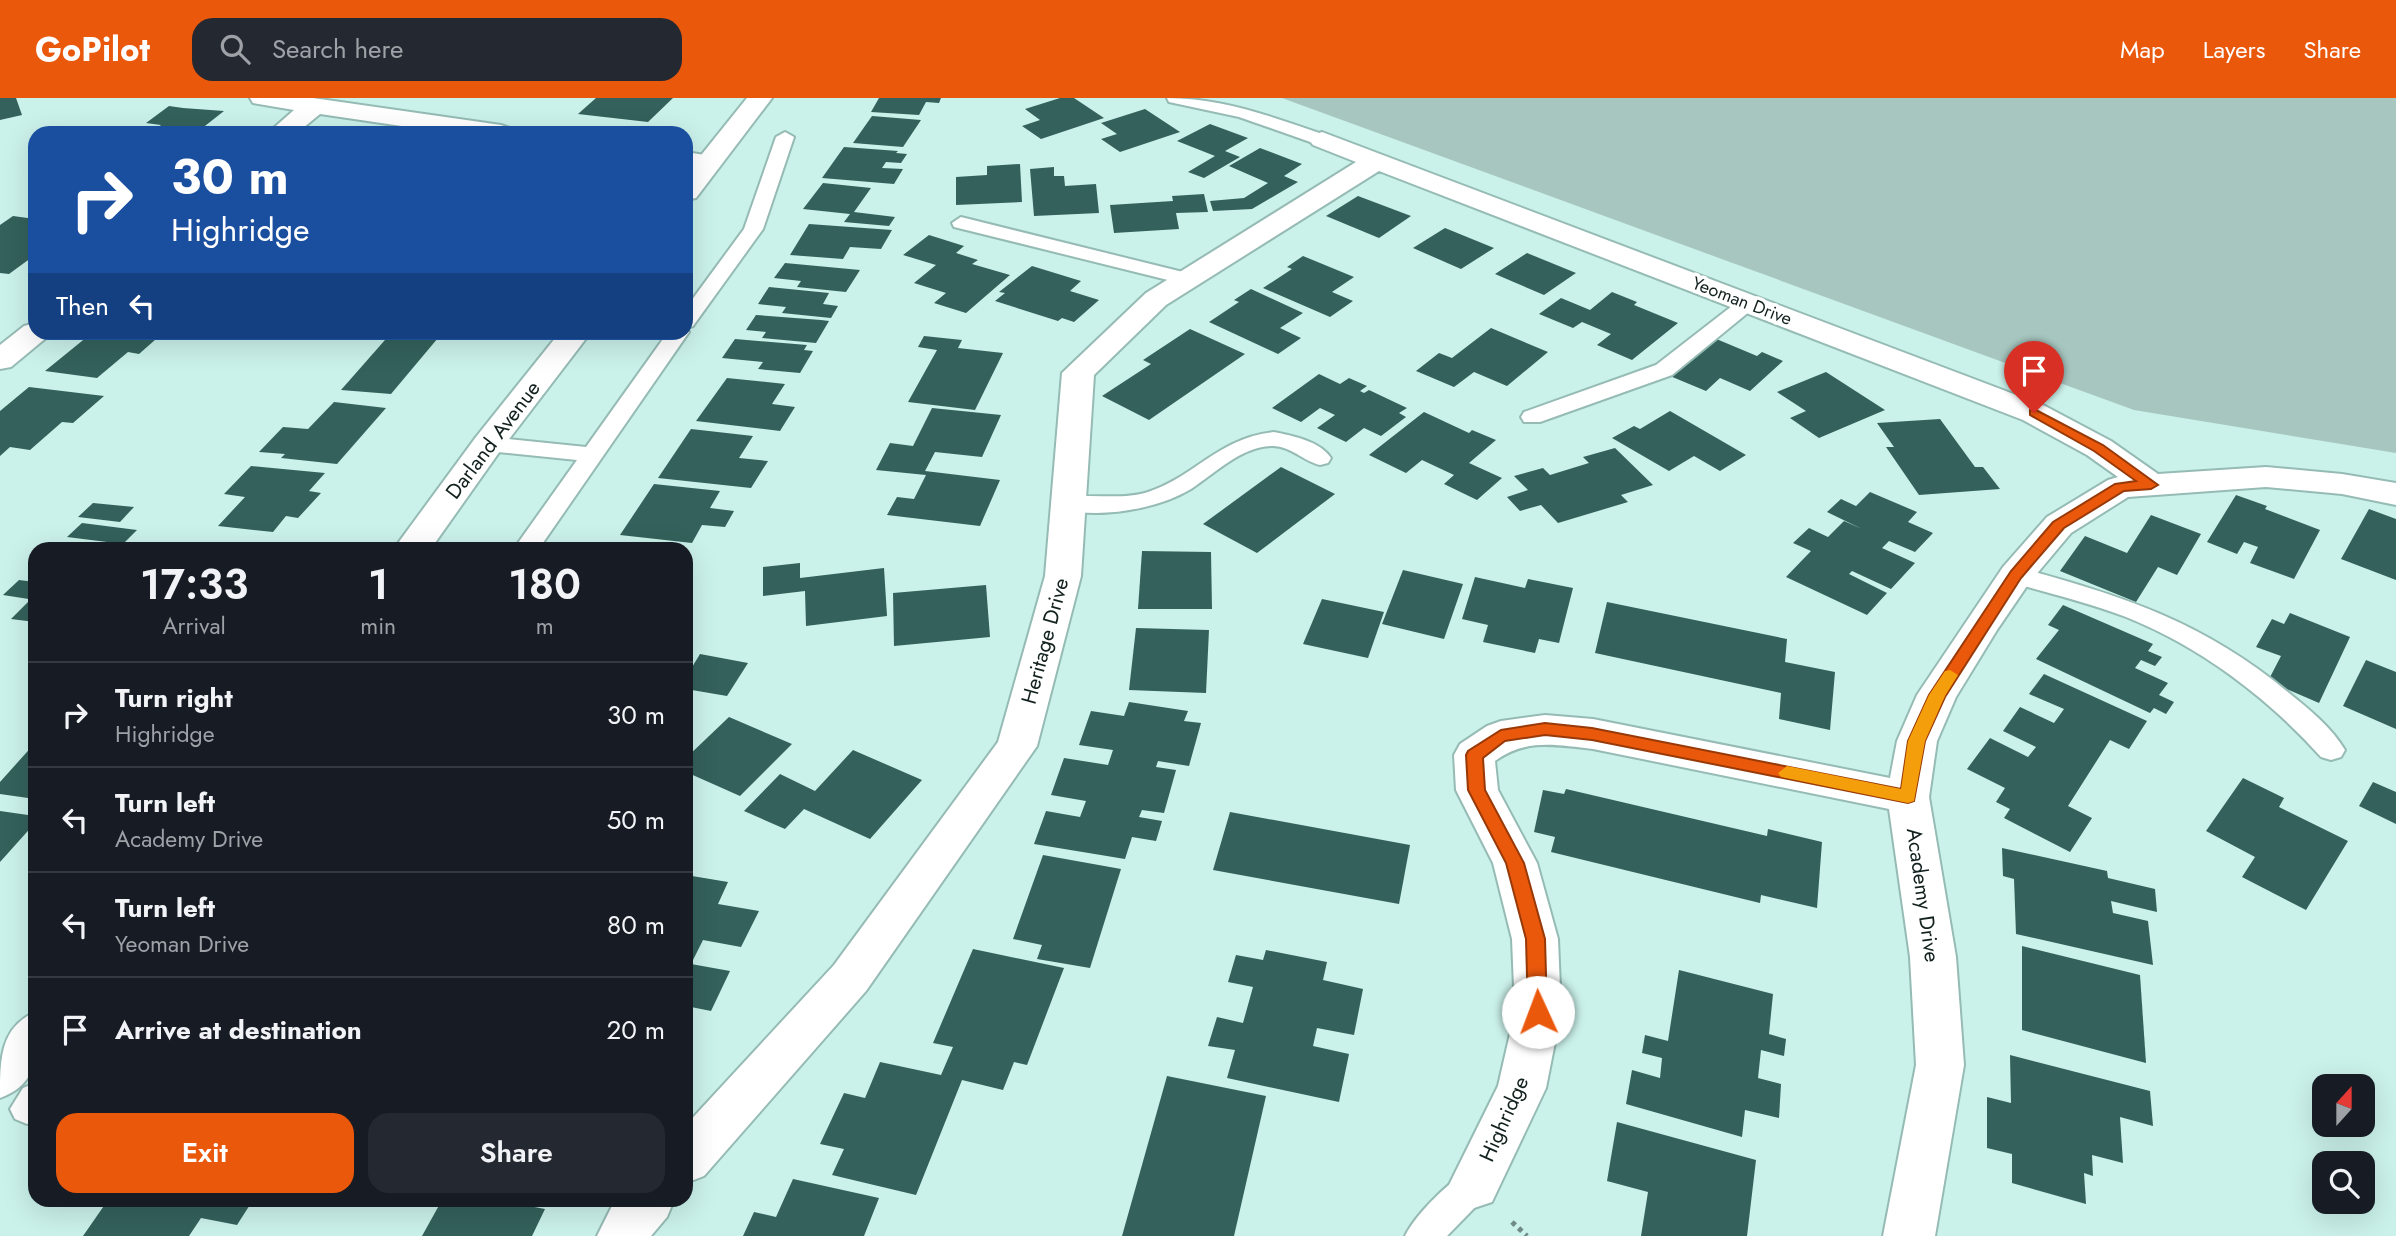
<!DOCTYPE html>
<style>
:root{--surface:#171b24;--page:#242831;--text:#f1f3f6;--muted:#9ea1a6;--line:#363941;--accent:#ea580c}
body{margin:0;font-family:Jost,sans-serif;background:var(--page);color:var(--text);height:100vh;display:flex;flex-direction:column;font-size:26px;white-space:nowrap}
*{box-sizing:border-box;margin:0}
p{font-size:23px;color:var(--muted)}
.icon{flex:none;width:38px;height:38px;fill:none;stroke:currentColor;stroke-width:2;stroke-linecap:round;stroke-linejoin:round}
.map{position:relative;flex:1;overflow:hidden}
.details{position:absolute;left:28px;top:444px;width:665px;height:665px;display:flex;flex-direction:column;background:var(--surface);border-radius:21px;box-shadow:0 7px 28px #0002}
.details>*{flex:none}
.guide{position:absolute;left:28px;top:28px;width:665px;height:214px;border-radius:21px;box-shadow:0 7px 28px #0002;background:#1a4fa0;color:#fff;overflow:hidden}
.needle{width:46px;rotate:21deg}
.controls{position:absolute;left:2312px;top:976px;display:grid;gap:14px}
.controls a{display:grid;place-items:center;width:63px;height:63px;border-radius:14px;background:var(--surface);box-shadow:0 7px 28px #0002;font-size:35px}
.pin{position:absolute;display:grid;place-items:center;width:60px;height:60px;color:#fff;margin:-72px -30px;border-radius:50% 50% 50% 0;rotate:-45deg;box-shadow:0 0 7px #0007}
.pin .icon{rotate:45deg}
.me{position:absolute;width:77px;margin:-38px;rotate:358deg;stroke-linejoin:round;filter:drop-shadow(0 0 5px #0008)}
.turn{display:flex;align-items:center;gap:24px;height:147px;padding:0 28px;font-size:32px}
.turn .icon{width:91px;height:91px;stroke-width:2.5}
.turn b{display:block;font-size:49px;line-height:60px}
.then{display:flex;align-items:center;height:66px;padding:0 28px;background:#0003;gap:14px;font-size:26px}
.eta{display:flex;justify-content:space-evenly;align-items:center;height:119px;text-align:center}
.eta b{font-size:42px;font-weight:600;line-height:49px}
.action{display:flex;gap:14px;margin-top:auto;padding:14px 28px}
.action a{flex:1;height:80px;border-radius:21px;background:var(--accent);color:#fff;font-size:28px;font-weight:600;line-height:80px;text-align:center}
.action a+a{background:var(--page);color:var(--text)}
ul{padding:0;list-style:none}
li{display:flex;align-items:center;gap:21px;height:105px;padding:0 28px;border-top:2px solid var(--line)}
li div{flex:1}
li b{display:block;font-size:26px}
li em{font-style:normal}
header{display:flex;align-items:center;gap:42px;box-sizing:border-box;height:98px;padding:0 35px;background:var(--accent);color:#fff}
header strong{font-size:33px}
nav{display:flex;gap:38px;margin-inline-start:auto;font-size:24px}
.search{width:490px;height:63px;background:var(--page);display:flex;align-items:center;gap:18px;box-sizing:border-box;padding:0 24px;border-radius:21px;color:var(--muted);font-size:26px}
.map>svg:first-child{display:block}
</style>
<header>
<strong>GoPilot</strong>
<div class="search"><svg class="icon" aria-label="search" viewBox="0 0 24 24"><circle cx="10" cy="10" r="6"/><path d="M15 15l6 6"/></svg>Search here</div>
<nav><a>Map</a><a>Layers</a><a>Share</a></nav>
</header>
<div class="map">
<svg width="2396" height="1138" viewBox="0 0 2396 1138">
<rect width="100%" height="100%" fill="#caf1ea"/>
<path fill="#a7c6c0" d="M1282 0H2396V355L2134 312Z"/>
<g fill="#34615b">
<path d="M0 0H16L22 17 0 22Z"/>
<path d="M673 0 648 24 578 16 596 0Z"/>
<path d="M879 0H941L939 5 926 4 919 17 871 14Z"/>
<path d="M1060 0H1074L1104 20 1041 41 1022 28 1040 22 1025 11Z"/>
<path d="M169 8 183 10 224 13 196 35H150L161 27 146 25Z"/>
<path d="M1145 11 1180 34 1120 54 1101 41 1117 36 1101 25Z"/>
<path d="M872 18 921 22 903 49 853 45Z"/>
<path d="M1210 26 1248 40 1225 53 1240 59 1204 80 1188 74 1215 58 1177 43Z"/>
<path d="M844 49 898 53 896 55 907 56 901 65 886 64 882 70 903 71 894 86 822 80Z"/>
<path d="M1260 50 1302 66 1284 78 1298 84 1252 111 1213 113 1210 103 1244 100 1268 85 1229 68Z"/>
<path d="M1020 66 1022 104 956 107V79L987 77V68Z"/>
<path d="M1054 69V78H1064L1065 88 1096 86 1099 115 1034 118 1030 71Z"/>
<path d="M823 85 871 90 854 114 895 119 889 128 844 124 850 116 803 111Z"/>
<path d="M1204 96 1208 114 1176 115 1179 131 1114 135 1110 107 1173 103 1172 98Z"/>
<path d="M1358 98 1411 118 1379 140 1326 118Z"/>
<path d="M13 118 35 121V157L9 176 0 175V127Z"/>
<path d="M809 126 892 132 881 151 850 149 843 161 790 157Z"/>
<path d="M1445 130 1494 150 1461 171 1413 150Z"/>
<path d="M929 137 964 148 956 155 978 162 972 166 1010 177 966 215 934 205 946 195 914 185 936 167 903 157Z"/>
<path d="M1527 155 1576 175 1544 197 1495 176Z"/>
<path d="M1303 158 1354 179 1332 194 1353 203 1330 219 1263 190 1292 171 1287 169Z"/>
<path d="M785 165 860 172 846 194 797 189 801 183 774 180Z"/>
<path d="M1032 168 1081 183 1070 193 1099 202 1074 224 1062 220 1058 223 995 203 1005 195 999 194Z"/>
<path d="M769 189 829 195 823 206 838 208 831 220 782 215 786 209 758 206Z"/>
<path d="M1251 191 1303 215 1280 230 1301 240 1278 256 1209 224 1239 204 1234 202Z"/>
<path d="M1612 194 1637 204 1634 207 1678 225 1632 262 1597 247 1611 236 1582 224 1573 230 1539 216 1561 200 1590 212Z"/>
<path d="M756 217 821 222 829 223 816 245 762 240 766 234 746 232Z"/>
<path d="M1491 230 1548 254 1507 288 1474 274 1454 289 1416 273 1439 255 1452 260Z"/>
<path d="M1190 231 1245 256 1149 322 1102 298 1151 266 1143 262Z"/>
<path d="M93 234H164L139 256 128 254 97 280 45 273Z"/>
<path d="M392 234H443L391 296 341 292Z"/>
<path d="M924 238 962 242 958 250 1003 255 975 312 908 304 937 252 918 249Z"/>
<path d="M1714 240 1757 258 1762 254 1783 263 1750 293 1720 280 1706 293 1670 278Z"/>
<path d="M735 241 807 247 804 252 813 253 800 275 758 271 763 264 722 260Z"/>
<path d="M1826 274 1885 312 1819 340 1790 320 1806 313 1777 294Z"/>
<path d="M1319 276 1340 286 1349 280 1367 288 1360 293 1364 295 1369 292 1407 310 1399 315 1406 319 1381 338 1364 330 1346 344 1317 330 1335 317 1320 310 1301 324 1272 310Z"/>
<path d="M727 280 785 286 772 306 795 309 780 333 696 323Z"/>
<path d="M29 289 104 298 73 325 62 324 30 352 10 349 0 358V313Z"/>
<path d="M334 304 386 310 337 366 281 360 285 356 259 354 283 329 308 331Z"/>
<path d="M932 310 1001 317 982 359 935 354 925 373 1000 382 980 428 887 417 897 399 914 401 926 377 876 372 890 345 913 348Z"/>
<path d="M1670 313 1746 357 1720 373 1694 358 1669 373 1612 340 1634 328 1640 331Z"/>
<path d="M1424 314 1469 335 1472 332 1496 342 1469 365 1502 380 1477 402 1444 386 1454 377 1422 362 1406 375 1369 357Z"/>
<path d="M1940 321 1975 369H1983L2000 391 1919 397 1886 349H1894L1877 325Z"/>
<path d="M691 331 753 338 739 360 768 363 751 390 658 380Z"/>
<path d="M1615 350 1653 387 1621 397 1628 404 1558 425 1541 407 1520 413 1507 399 1528 392 1514 378 1543 370 1550 377 1589 365 1583 359Z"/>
<path d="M251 368 325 375 309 393 321 395 298 420 286 418 273 434 218 428 245 399 224 396Z"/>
<path d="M1281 369 1335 396 1257 455 1203 426Z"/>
<path d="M654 386 720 393 710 410 734 413 725 429 702 427 692 445 620 437Z"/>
<path d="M1870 394 1917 414 1908 424 1933 435 1915 454 1889 443 1882 450 1915 465 1891 491 1852 473 1849 476 1887 495 1867 517 1786 479 1811 453 1793 445 1809 430 1828 439 1844 423 1862 431 1827 414 1841 401 1856 408Z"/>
<path d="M2236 397 2267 408 2265 411 2320 432 2294 481 2250 465 2258 449 2244 444 2237 456 2207 444Z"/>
<path d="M93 405 134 409 120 424 78 419Z"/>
<path d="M2369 411 2396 421V482L2341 461Z"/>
<path d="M2151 417 2201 436 2177 477 2158 469 2136 504 2060 473 2085 438 2127 455Z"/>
<path d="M82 425 137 432 123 446 67 439Z"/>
<path d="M223 444 273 450V452H215Z"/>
<path d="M610 445 644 450V452H605Z"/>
<path d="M1142 453 1211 454 1212 511H1138Z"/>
<path d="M800 465V480L884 470 887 518 806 528 805 493 763 498V469Z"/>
<path d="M1403 472 1463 486 1444 541 1382 526Z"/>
<path d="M1475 479 1525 490 1528 481 1573 490 1559 545 1539 541 1535 555 1483 544 1488 527 1462 521Z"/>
<path d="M19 482 35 484V502L3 497Z"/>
<path d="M986 487 990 539 894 548 893 495Z"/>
<path d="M1322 501 1384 514 1368 560 1303 546Z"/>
<path d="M28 504 35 505V524L11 521Z"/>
<path d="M1607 504 1787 541 1785 564 1835 574 1830 632 1779 621 1781 595 1595 555Z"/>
<path d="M2063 507 2153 546 2148 553 2162 559 2155 568 2141 562 2135 570 2168 585 2159 597 2174 604 2166 616 2154 610 2150 615 2036 561 2059 532 2048 527Z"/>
<path d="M2290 515 2350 539 2319 605 2268 583 2281 558 2256 549 2272 521 2284 526Z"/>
<path d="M1136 530 1209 532 1206 595 1129 592Z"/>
<path d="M700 556 748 565 727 598 686 591V579Z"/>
<path d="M2366 562 2396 574V631L2343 608Z"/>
<path d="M2044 576 2147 623 2129 651 2110 642 2068 708 2092 720 2070 754 2004 720 2010 711 1996 704 2005 690 1967 671 1990 640 2028 659 2036 649 2003 633 2020 609 2054 625 2064 611 2029 596Z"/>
<path d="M1129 604 1188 613 1184 623 1201 625 1189 668 1158 663 1156 669 1176 672 1164 715 1142 712 1139 719 1162 723 1156 743 1132 739 1125 761 1034 746 1046 713 1080 719 1086 703 1051 697 1064 660 1108 667 1113 652 1079 647 1091 613 1124 618Z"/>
<path d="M729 619 792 646 740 698 686 674V660Z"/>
<path d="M35 645V701L0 696V684Z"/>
<path d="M853 652 922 682 870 741 804 711 785 731 744 713 780 676 815 693Z"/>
<path d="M2243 680 2284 700 2279 709 2348 743 2306 812 2242 779 2255 759 2206 733Z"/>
<path d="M2373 684 2396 694V726L2359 708Z"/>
<path d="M1566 691 1767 738 1768 731 1822 744 1817 810 1761 797 1760 805 1551 754 1555 739 1534 734 1543 692 1564 696Z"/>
<path d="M0 713 35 718V725L0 764Z"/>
<path d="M1230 714 1410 747 1399 806 1213 772Z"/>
<path d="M2002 750 2107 773 2108 780 2155 791 2157 814 2111 803 2113 815 2148 823 2153 867 2016 836 2014 781 2003 778Z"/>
<path d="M1043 757 1121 771 1090 870 1037 861 1042 847 1013 841Z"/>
<path d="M686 777 728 784 718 806 759 813 741 849 703 842 691 866 730 873 711 913 686 908Z"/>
<path d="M2022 848 2140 877 2146 965 2022 932Z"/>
<path d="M973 851 1064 870 1027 967 1014 964 1003 992 962 982 916 1097 832 1077 844 1051 820 1046 844 995 865 1000 880 964 941 977 953 949 933 945Z"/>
<path d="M1266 852 1327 864 1323 882 1363 891 1354 937 1317 930 1313 948 1349 956 1339 1004 1227 980 1235 952 1208 948 1217 919 1243 925 1253 889 1228 884 1236 857 1263 862Z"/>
<path d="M1679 872 1773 896 1769 936 1786 941 1784 958 1761 952 1758 980 1781 986 1779 1020 1745 1012 1742 1039 1626 1006 1632 972 1660 980 1662 960 1642 955 1645 937 1668 943Z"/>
<path d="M2010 957 2150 993 2153 1028 2120 1019 2123 1065 2092 1057 2093 1078 2084 1075 2086 1106 2012 1085V1056L1987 1050V999L2011 1005Z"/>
<path d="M1167 978 1266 998 1234 1138H1122Z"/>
<path d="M1617 1024 1756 1062 1747 1138H1641L1648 1094 1607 1083Z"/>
<path d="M793 1081 879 1100 864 1138H743L754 1114 776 1119Z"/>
<path d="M108 1102H253L237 1127 201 1120 189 1138H83Z"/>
<path d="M442 1102H498L545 1111 532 1138H422Z"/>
</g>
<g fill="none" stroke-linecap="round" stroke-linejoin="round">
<g stroke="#95bbb4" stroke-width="4">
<g id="lane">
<path d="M1167 0C1224 0 1275 20 1328 38L1331 42 1322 47 1316 46 1239 19 1169 4Z"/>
<path d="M785 34 794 39 763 131 693 228 687 230 689 234 538 452H513L577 362 488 353 480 351 477 346 480 341 488 339 586 349 668 234H686V210L744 131 776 39Z"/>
<path d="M961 119 1195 177 1198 181 1195 185 1188 187 954 129 952 125Z"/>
<path d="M1748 199 1755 201 1758 205 1755 209 1672 277 1540 324H1524L1521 319 1524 314 1656 267 1741 201Z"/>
<path d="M1274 334C1293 338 1320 343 1331 360L1328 365 1320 367C1303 363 1290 347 1271 348 1241 349 1215 375 1191 391 1158 411 1100 421 1062 411L1058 406 1062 401C1089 394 1120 403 1148 394 1196 378 1218 340 1274 334Z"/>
<path d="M2016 469C2123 498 2202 523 2289 595 2309 611 2332 630 2345 652L2341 659 2331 662 2321 659C2268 600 2201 549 2126 519 2087 504 2047 495 2007 483L2004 477 2007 471Z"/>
<path d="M35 985V1023L27 1026 15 1021 10 1011 23 990Z"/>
<path d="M1474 1071 1486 1076 1491 1087 1486 1098 1447 1138H1405C1415 1117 1452 1079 1474 1071Z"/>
</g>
</g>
<g stroke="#95bbb4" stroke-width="4">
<g id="street">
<path d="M250 0H313L501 27 510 30 514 35H449L320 16 297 35H268L294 12 253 5Z"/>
<path d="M1322 34 2045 308 2111 343 2158 376 2266 369 2342 376 2396 385V407L2342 396 2266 389 2128 399 2071 435 2029 485 1997 532 1956 599 1937 643 1929 699 1956 859 1964 967 1935 1138H1883L1916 967 1910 859 1889 711 1593 651C1556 647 1527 640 1495 663L1498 692 1537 765 1558 841 1561 914 1546 990 1492 1104 1474 1110 1456 1104 1449 1087 1498 988 1515 914 1512 841 1493 765 1456 692 1454 657 1460 646 1487 628 1501 623 1545 617 1593 621 1890 680 1897 643 1917 597 2003 469 2047 419 2108 382 2118 379 2087 357 2023 322 1379 73 1166 207 1094 277 1081 478 1037 648 866 893 704 1078 686 1085V1027L834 867 998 644 1045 478 1062 275 1146 195 1356 64 1313 47 1309 42 1313 37Z"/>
<path d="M686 54 717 59 721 65 717 71 708 73 686 70Z"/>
<path d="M35 225V234H50L46 240 11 269 0 271V247L24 228Z"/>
<path d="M615 1102H674L667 1119 651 1138H597Z"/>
</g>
</g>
<g stroke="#95bbb4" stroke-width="4">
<g id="secondary">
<path d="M747 0H772L696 100 686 102V76Z"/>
<path d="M560 234H591L500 353 430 452H393L476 339Z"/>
<path d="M35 914C35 952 43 984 0 1000 0 961 0 930 35 914Z"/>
</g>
</g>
<path stroke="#708b86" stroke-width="5" stroke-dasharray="4.5 4.5" stroke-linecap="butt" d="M1512 1124 1527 1138"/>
<use href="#lane" fill="#fff" fill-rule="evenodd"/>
<use href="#street" fill="#fff" fill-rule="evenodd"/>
<use href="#secondary" fill="#fff" fill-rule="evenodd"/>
</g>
<path fill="#ea580c" stroke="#983908" stroke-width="2" d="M2034 311 2103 347 2158 387 2151 391 2124 393 2064 430 2021 480 1945 599 1925 643 1914 703 1908 705 1592 642 1545 637 1505 643 1483 660 1485 692 1524 765 1545 841 1547 914 1544 920 1538 922 1531 920 1528 914 1526 841 1506 765 1468 692 1466 657 1468 653 1501 632 1545 625 1592 630 1901 691 1908 643 1929 597 2011 473 2053 424 2115 386 2136 383 2094 353 2030 317V312Z"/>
<path fill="#f59e0b" d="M1950 572 1958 577 1945 598 1925 643 1914 703 1908 705 1781 679 1778 675 1787 668 1901 691 1908 643 1929 597 1945 573Z"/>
<g text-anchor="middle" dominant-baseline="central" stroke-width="7" stroke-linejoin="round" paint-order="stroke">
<g font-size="18" fill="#12211e" stroke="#fff">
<text transform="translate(1742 203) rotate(21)">Yeoman Drive</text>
</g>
<g font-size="21" fill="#12211e" stroke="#fff">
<text transform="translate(493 342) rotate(-53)">Darland Avenue</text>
<text transform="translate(1045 543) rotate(-75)">Heritage Drive</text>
<text transform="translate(1923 797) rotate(82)">Academy Drive</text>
<text transform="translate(1504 1021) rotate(-66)">Highridge</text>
</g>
</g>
</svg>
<div class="controls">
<a><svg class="needle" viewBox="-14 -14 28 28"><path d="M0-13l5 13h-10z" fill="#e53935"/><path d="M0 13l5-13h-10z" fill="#9ea1a6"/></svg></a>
<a><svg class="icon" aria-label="search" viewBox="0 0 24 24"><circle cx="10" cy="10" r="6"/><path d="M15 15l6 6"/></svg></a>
</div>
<div class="pin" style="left:2034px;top:315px;background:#d93025"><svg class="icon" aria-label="arrive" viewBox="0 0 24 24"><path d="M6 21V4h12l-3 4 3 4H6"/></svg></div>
<svg class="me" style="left:1538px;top:914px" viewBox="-20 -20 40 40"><circle r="19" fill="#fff"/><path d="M0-13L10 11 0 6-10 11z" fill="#ea580c"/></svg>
<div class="guide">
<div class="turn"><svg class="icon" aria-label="right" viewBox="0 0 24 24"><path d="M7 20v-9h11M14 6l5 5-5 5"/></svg><div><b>30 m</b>Highridge</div></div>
<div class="then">Then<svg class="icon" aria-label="left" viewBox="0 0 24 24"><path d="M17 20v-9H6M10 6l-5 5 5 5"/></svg></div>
</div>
<section class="details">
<div class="eta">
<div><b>17:33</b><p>Arrival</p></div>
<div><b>1</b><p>min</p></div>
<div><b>180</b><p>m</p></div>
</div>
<ul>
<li><svg class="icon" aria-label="right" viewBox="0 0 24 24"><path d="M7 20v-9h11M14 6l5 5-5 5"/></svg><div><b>Turn right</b><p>Highridge</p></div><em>30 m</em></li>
<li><svg class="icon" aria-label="left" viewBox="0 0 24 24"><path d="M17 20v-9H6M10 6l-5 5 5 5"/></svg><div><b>Turn left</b><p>Academy Drive</p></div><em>50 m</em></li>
<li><svg class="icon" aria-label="left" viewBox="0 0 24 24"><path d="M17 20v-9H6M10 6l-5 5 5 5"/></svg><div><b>Turn left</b><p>Yeoman Drive</p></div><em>80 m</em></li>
<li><svg class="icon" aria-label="arrive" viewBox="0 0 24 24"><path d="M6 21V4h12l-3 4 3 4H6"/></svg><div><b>Arrive at destination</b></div><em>20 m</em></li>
</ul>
<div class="action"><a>Exit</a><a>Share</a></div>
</section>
</div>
